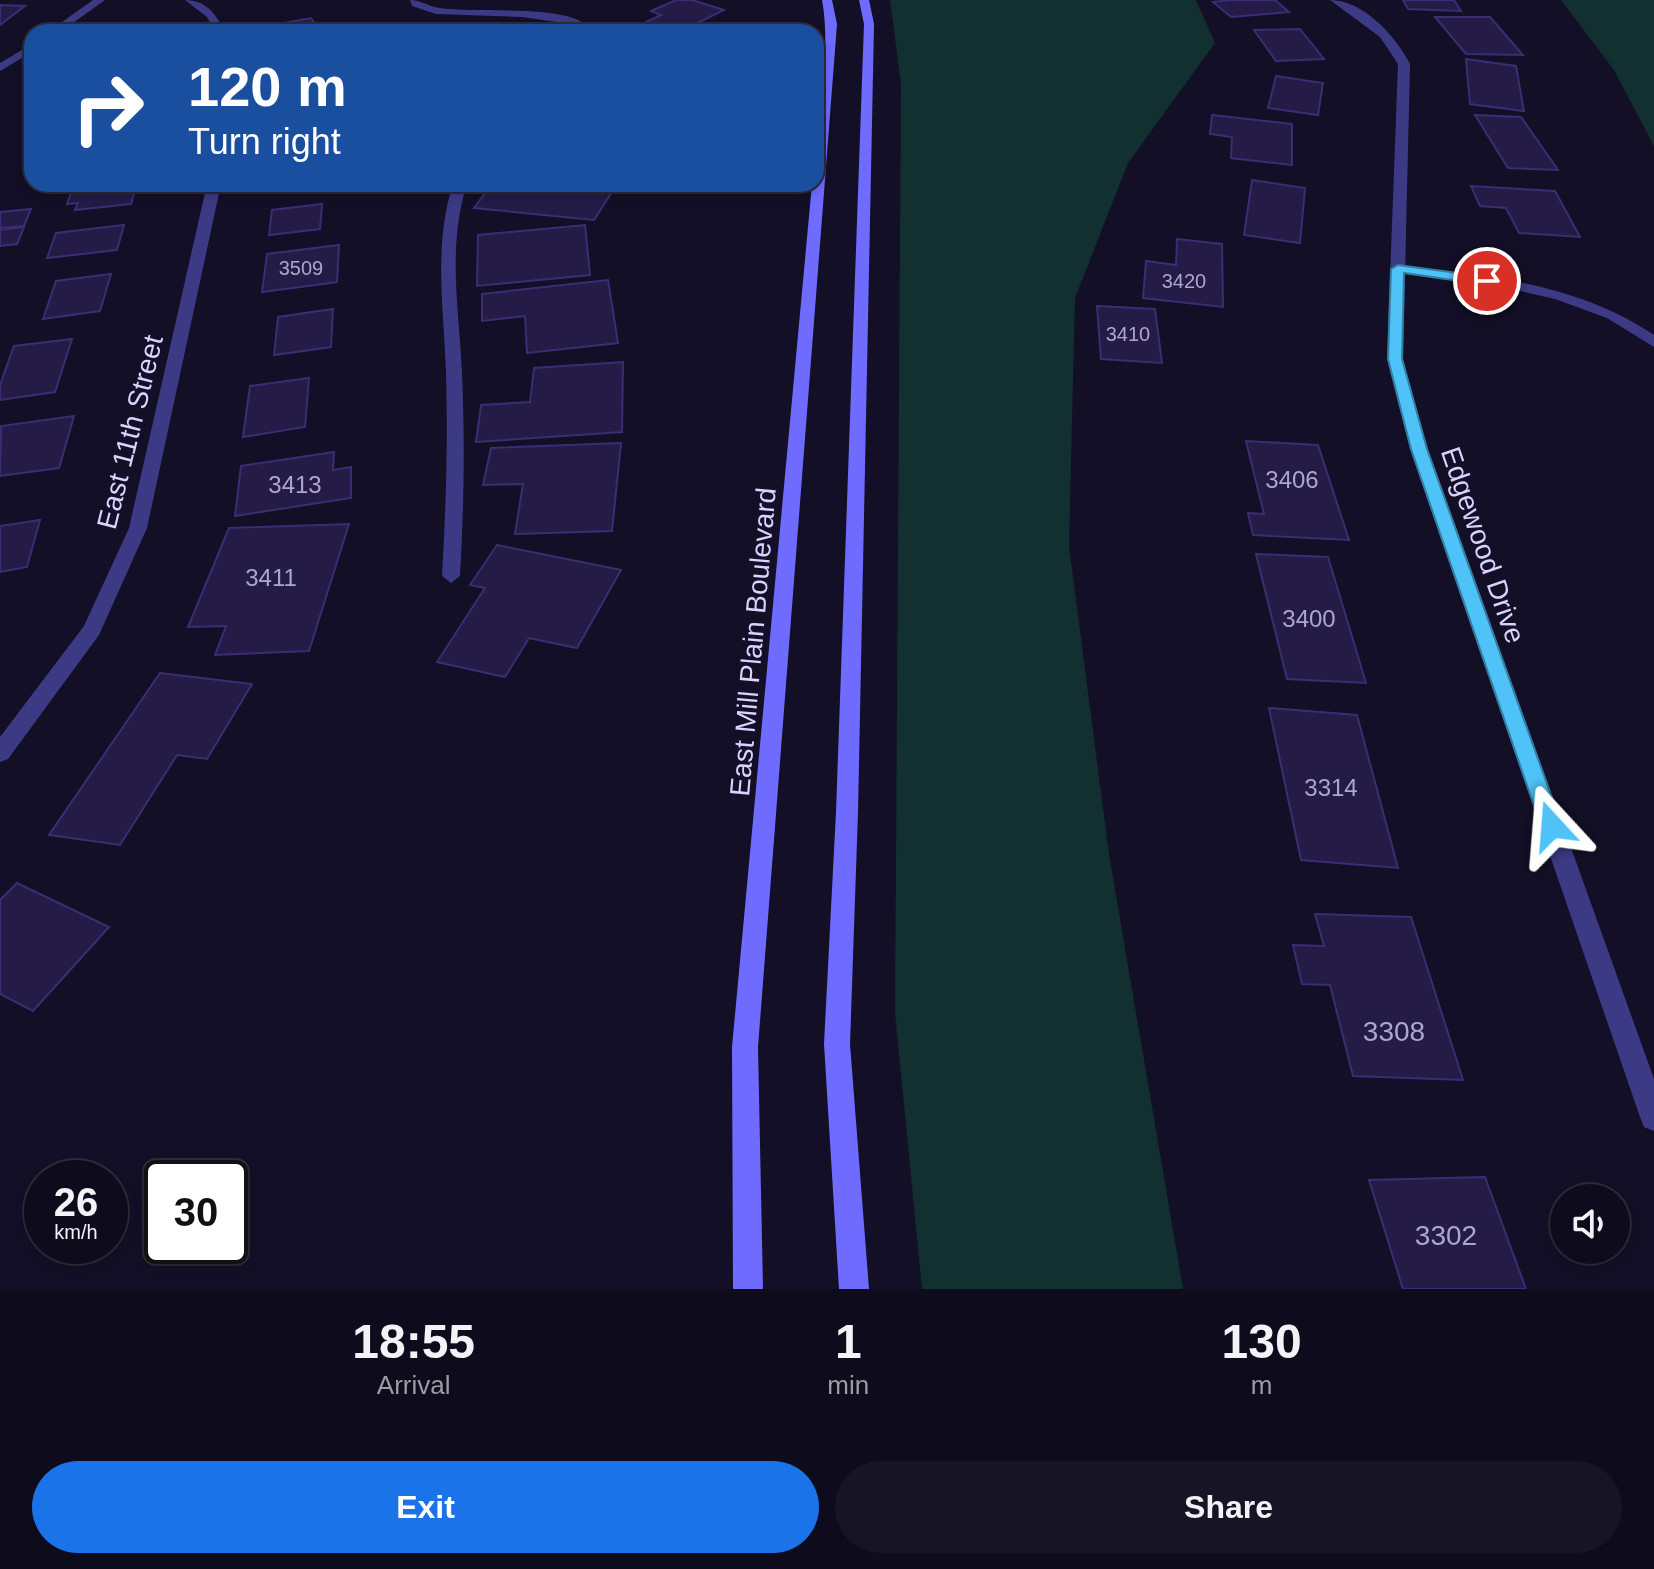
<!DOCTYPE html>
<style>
:root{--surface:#0e0b1c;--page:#171425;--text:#f1f3f6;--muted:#9b9ba3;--line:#2e2b3b;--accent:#1a73e8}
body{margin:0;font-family:Helvetica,sans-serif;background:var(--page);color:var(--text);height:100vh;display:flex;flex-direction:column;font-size:30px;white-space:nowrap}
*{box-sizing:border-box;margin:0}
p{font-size:26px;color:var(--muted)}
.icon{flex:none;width:44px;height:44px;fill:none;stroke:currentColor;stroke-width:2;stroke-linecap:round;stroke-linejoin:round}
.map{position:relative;height:1289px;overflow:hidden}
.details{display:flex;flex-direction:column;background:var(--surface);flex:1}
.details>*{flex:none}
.guide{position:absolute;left:24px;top:24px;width:800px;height:168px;border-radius:24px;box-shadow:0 4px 12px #0003,0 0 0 2px var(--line);background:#1a4fa0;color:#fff;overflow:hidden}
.controls{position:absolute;left:1550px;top:1184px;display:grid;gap:16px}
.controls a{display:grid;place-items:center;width:80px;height:80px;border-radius:50%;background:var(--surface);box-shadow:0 4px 12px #0003,0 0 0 2px var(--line);font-size:40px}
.speed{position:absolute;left:24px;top:1160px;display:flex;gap:16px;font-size:40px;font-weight:700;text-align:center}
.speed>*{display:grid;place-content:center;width:104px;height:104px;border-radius:50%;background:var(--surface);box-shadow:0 4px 12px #0003,0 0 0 2px var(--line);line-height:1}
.speed small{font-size:20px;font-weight:400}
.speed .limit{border:4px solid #111;border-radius:12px;background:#fff;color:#111}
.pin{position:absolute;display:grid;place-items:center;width:68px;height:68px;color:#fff;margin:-34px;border:4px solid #fff;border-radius:50%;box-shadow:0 2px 8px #0007}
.me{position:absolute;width:88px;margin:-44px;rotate:341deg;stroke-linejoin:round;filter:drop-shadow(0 0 6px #0008)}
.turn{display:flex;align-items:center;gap:28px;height:168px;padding:0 32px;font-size:36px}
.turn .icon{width:104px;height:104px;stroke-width:2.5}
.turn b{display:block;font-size:56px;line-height:68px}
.eta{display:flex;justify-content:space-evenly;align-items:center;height:136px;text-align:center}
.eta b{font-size:48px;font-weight:600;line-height:56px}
.cta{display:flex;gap:16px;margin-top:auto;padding:16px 32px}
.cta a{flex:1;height:92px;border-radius:48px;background:var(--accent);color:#fff;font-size:32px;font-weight:600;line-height:92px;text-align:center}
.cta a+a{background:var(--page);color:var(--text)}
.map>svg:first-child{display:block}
</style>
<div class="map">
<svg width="1654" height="1289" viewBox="0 0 1654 1289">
<rect width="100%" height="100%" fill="#130f26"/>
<g fill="#12302f">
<path d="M890 0H1196L1215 43 1128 163 1075 298 1069 546 1109 854 1183 1289H922L895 1012 901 84Z"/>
<path d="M1561 0H1654V146L1614 70Z"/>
</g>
<g fill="#241b47" stroke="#3b2d73" stroke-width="2">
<path d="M676 0H692L724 10 679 32H625L661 15 651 11Z"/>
<path d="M1230 0H1275L1289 12 1231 17 1213 2Z"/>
<path d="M1403 0H1454L1461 11 1408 9Z"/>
<path d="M0 5 25 6 0 25Z"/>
<path d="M1435 17H1490L1523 55 1466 54Z"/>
<path d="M311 18 316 25 326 23 331 32H277L273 25Z"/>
<path d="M1300 29 1324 59 1276 61 1254 30Z"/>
<path d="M1466 59 1516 66 1524 111 1470 104Z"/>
<path d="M1276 76 1323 83 1318 115 1268 108Z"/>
<path d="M1212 115 1292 124V165L1231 158 1232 137 1210 134Z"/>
<path d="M1475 115 1521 117 1558 170 1508 168Z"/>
<path d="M1252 180 1305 188 1300 243 1244 235Z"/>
<path d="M74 184H137L131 204 75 210 78 203 67 204Z"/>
<path d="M492 184 526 186 617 184 594 220 474 208Z"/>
<path d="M1471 186 1555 191 1580 237 1519 233 1506 208 1480 206Z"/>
<path d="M322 204 320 229 269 235 272 210Z"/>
<path d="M31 209 24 226 0 228V212Z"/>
<path d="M124 225 117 250 47 258 56 233Z"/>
<path d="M585 225 590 275 477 286 478 235Z"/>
<path d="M24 227 17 244 0 246V230Z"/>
<path d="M1177 239 1222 244 1223 307 1143 298 1146 261 1176 265Z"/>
<path d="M339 245 337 282 262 292 267 254Z"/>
<path d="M111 274 100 311 43 319 56 281Z"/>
<path d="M608 280 618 343 527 353 525 316 482 321V294Z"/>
<path d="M1097 306 1155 309 1162 363 1101 359Z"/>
<path d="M333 309 331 347 274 355 278 317Z"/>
<path d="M72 339 55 392 0 400V385L14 346Z"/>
<path d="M623 362 622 432 476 442 481 405 530 402 534 368Z"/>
<path d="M309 378 305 427 243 437 250 386Z"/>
<path d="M74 416 59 468 0 476 1 426Z"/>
<path d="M1246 441 1318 445 1349 540 1253 535 1248 513 1264 514Z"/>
<path d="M621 443 612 531 515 534 523 484 483 485 491 448Z"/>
<path d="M334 452 333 470 351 467V498L235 516 241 466Z"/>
<path d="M40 520 27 567 0 572V526Z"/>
<path d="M349 524 309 651 215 655 226 626 188 627 229 528Z"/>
<path d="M497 545 621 570 577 648 529 638 505 677 437 662 485 588 470 585Z"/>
<path d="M1256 554 1328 557 1366 683 1287 679Z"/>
<path d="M160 673 252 684 207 759 177 755 120 845 49 835Z"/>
<path d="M1269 708 1357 715 1398 868 1301 860Z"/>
<path d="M17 883 109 927 33 1011 0 994V900Z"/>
<path d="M1315 914 1411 917 1463 1080 1353 1076 1330 985 1302 984 1293 945 1324 946Z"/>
<path d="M1485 1177 1526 1289H1403L1369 1180Z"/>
</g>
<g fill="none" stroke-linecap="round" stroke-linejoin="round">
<g fill="#3d3a85" fill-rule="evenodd">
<path d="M410 0C420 0 428 6 439 8 474 13 554 5 582 22L577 25 522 17 436 14 412 6Z"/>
<path d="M453 184H467C447 247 459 308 462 373 465 441 464 508 460 576L451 583 442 576C446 508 448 441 446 373 444 308 433 247 453 184Z"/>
<path d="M1398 265C1487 276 1578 283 1654 335V347L1607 318 1555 299 1507 288 1393 272 1391 269Z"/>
</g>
<g fill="#3d3a85" fill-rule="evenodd">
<path d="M185 0C206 0 216 14 225 32H215L207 17Z"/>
<path d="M1330 0C1363 0 1396 36 1410 64L1403 359 1428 449 1654 1079V1131L1644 1127 1640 1117 1410 449 1387 359 1398 64 1380 37Z"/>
<path d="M207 184H221L147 528 99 635 8 759 0 762V737L84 626 129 528Z"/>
</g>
<g fill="#3d3a85" fill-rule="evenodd">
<path d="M93 0H105L60 32H48Z"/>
<path d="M32 44V52L0 71V63Z"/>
</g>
<g fill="#6f6bff" fill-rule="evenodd">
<path d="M822 0H832L837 24 758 1047 763 1289H733L732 1047 812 184H816C816 127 832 52 822 0Z"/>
<path d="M859 0H869L874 24 858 812 850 1044 869 1289H839L824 1044 836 812 864 24Z"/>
</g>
</g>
<path fill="#4fc3f7" stroke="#337fa1" stroke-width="2" d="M1398 265 1487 277 1494 281 1487 285 1404 273 1402 359 1427 449 1562 826 1559 833 1552 835 1544 833 1541 826 1411 449 1388 359 1391 269Z"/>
<g text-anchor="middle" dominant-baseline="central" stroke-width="8" stroke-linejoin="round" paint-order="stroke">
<g font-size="20" fill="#aca6d1">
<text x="301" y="268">3509</text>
<text x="1184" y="281">3420</text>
<text x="1128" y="334">3410</text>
</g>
<g font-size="24" fill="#aca6d1">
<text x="1292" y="479">3406</text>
<text x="295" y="484">3413</text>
<text x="271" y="577">3411</text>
<text x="1309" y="618">3400</text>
<text x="1331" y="787">3314</text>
</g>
<g font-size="28" fill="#d9d4ff" stroke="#130f26">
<text transform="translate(130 432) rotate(-76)">East 11th Street</text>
<text transform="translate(1483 545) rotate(71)">Edgewood Drive</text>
<text transform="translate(753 642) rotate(-85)">East Mill Plain Boulevard</text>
</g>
<g font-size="28" fill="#aca6d1">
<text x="1394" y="1031">3308</text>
<text x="1446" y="1235">3302</text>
</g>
</g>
</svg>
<div class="controls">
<a><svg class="icon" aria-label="sound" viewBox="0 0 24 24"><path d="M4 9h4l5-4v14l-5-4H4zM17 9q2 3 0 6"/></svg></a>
</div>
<div class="speed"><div>26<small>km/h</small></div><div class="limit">30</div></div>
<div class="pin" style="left:1487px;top:281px;background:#d93025"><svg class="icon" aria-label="arrive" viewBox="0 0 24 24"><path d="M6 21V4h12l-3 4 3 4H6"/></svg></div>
<svg class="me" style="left:1552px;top:826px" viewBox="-20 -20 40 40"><path d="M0-17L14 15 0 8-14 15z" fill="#4fc3f7" stroke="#fff" stroke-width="4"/></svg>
<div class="guide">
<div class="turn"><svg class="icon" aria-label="right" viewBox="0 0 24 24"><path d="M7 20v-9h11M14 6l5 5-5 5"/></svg><div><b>120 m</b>Turn right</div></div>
</div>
</div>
<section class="details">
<div class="eta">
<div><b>18:55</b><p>Arrival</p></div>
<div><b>1</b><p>min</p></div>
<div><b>130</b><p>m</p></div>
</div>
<div class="cta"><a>Exit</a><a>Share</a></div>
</section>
